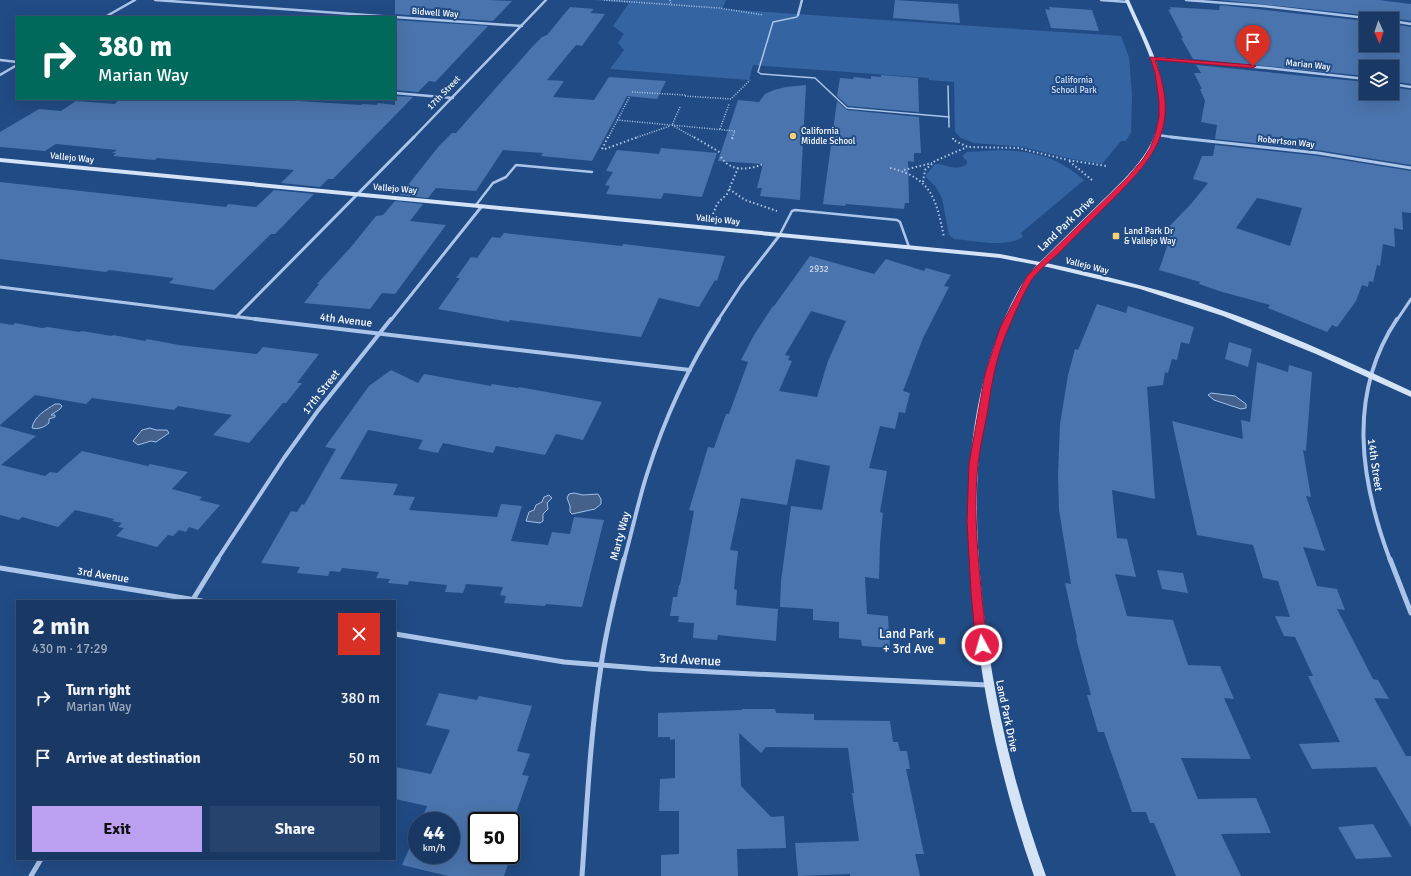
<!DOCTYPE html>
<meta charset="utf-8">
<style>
:root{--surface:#193864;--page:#26436d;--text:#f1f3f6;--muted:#9facbf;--line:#375278;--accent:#bca0f2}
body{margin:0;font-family:Signika,sans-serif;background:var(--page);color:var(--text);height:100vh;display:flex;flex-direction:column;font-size:15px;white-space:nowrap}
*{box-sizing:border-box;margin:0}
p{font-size:13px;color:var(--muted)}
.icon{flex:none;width:22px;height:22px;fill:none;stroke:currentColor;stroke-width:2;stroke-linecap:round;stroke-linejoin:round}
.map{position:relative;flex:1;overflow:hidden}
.side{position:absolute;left:16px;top:600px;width:380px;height:260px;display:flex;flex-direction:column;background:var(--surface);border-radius:0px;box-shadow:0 4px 16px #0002,0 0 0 1px var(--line)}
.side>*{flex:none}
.guide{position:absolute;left:16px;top:16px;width:380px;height:84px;border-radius:0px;box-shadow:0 4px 16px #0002,0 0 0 1px var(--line);background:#00695c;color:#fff;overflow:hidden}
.needle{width:26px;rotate:177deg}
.buttons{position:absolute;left:1359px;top:12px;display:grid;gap:8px}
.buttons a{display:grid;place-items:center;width:40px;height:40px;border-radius:0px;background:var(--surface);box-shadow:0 4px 16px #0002,0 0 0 1px var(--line);font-size:20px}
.speed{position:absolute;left:408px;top:812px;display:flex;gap:8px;font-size:20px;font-weight:700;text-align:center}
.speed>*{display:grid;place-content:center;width:52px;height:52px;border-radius:50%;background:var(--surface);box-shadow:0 4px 16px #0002,0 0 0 1px var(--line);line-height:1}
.speed small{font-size:10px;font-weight:400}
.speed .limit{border:2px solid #111;border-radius:6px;background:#fff;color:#111}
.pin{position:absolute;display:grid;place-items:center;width:34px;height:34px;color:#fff;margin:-41px -17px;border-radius:50% 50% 50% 0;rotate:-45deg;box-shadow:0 0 4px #0007}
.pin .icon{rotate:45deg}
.me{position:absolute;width:44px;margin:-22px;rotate:354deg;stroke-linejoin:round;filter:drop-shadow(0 0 3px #0008)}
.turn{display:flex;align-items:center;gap:14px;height:84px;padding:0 16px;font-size:18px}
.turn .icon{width:52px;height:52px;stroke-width:2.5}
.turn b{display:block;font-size:28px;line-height:34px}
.round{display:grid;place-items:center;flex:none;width:42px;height:42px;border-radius:0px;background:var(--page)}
.overview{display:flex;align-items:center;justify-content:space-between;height:68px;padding:0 16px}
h1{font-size:24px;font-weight:800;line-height:30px}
.button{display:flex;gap:8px;margin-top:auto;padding:8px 16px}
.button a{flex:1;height:46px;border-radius:0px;background:var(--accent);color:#111;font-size:16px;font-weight:800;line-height:46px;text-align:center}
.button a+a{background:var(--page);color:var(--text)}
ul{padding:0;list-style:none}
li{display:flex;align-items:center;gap:12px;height:60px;padding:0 16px}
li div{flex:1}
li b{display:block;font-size:15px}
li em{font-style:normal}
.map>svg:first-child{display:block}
</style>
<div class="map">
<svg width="1411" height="876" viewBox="0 0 1411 876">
<rect width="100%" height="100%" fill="#214b85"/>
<g fill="#3564a2">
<path d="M594 0H726L722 9 1121 36 1129 57 1132 95 1131 132 1126 141H1121L1102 164 1067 158 1023 147 974 143 961 138 955 132 954 82 929 80V78L753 65 749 80 610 69 624 50 618 43 624 34 613 26 629 3Z"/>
<path d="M1002 150C1037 152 1057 157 1084 180L1021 233 1023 237C1004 248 976 241 954 239L949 235 942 198 936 187 926 177V175L935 164C946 164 957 172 967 164V161L962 156 967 152Z"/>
</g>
<g fill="#44618b" stroke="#9ec0ea">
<path d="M1211 393 1235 396 1246 404V408L1241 409 1214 400 1208 395Z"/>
<path d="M55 404H60L62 406 60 409 51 415H55V417L49 419V423C45 427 37 430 32 428 34 416 46 410 55 404Z"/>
<path d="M150 428 156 430H167L169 433 156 442 151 441 138 445 133 441 142 430Z"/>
<path d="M574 493 583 495 598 494 601 499V504L595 509 572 514 570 512V506L567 498 569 494Z"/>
<path d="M549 495 552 498 547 503 548 509 543 514V521L540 523 526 521 529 512 534 510 536 505 542 502 544 497Z"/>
</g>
<g fill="#4a74ad" fill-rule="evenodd">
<path d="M395 0H488L512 1 493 21 395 14Z"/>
<path d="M895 0 958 4 960 23 893 18Z"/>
<path d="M1221 0H1379L1411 4V21L1392 18 1378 19 1375 16Z"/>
<path d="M1220 5 1366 21V45H1392V24L1411 27V84L1392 81V67H1366V76L1193 59 1181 38H1183L1168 9 1171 10 1170 7 1219 10Z"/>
<path d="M570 7 594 9 590 13 605 14 582 46 576 45 547 80 564 81 553 97 594 100 609 77 666 81 657 99 627 96 592 161 541 156 543 153 503 150 476 191 436 188 428 198 400 195 439 146 452 133H456L533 46 542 37 547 35Z"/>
<path d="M1049 7 1092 10 1099 31 1051 28 1045 9 1050 10Z"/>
<path d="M395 20 488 26 440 77 435 82 429 81 418 92 395 90Z"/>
<path d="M1196 65 1366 82V93H1392V87L1411 90V165L1318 150 1215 139 1217 125 1201 122 1205 101 1200 89H1202L1194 73H1201Z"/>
<path d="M881 75 918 78 919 112 848 106 837 96 840 78 853 79 854 77 871 79V76L881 77Z"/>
<path d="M806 85 800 200 760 196 762 188H757L763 164 718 161 738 100 759 102 765 94 774 90 786 87Z"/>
<path d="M395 96 413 97 333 179H328L320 187 281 183 294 170 157 158 155 160 113 156 116 153H112L117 150 56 144 45 151 0 147V132L39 109 61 111 76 101 115 104 119 99H267L361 105 363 104 377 105 378 103 395 105Z"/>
<path d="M837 101 847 110 919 117 921 153H914V162L908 161 909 203H905L904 209 846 204 845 206 823 204Z"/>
<path d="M1215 145 1318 156 1411 171V213L1402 212 1403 230 1394 228 1395 247 1383 244 1380 266 1377 265 1373 282 1369 281 1368 287 1362 285 1356 301 1337 327 1332 325 1327 332 1268 308 1270 305 1219 291 1199 284 1200 282 1159 270 1169 241 1172 238 1162 234 1190 205 1208 183 1193 179 1202 156H1213ZM1257 198 1302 208 1290 246 1236 228Z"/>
<path d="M661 148 717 153 702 197 664 193 661 199 606 194 610 186 605 185 613 172 606 171 617 150 659 154Z"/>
<path d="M0 182 226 207 228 204 256 207 274 190 314 194 275 234H271L214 290 169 283 174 278 109 270 106 272 0 259Z"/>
<path d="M395 201 423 204 410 221 446 225 395 294 382 293 370 309 304 303 319 284H317L351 247 376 216 383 215Z"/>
<path d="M504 233 622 246 623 244 725 256 717 281 715 280 699 307 659 298 641 337 510 320 509 322 438 309 460 278H456L471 257 477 258 492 237 500 238Z"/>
<path d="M810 256 874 274 886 259 924 271 926 268 951 275 944 286 949 287 923 338 903 391 910 393 905 413 899 412 895 429 880 426 869 468 887 471 880 512 883 513 880 544 879 579 865 577 867 614 888 616 890 648 862 646 861 640 839 638V622L813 620V609L780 607 781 581 791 506 822 510 830 466 796 459 787 505 741 498 730 550 738 551 734 589 737 590 736 605 778 609 776 641 718 635 717 640 693 638 694 623 678 622 679 616H670L673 597H677L679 585H680L694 511 689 510 708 447 714 448 726 414H729L748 362 741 360 754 335 773 306H774ZM811 311 846 321 828 361 817 397 779 391 792 361 788 360 790 356 785 355Z"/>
<path d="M1097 304 1126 313 1128 306 1194 327 1189 344 1181 342 1177 360 1172 359 1168 373 1165 372 1163 385 1147 387 1155 499 1112 490 1117 538 1127 539 1136 577 1115 574 1127 616 1173 620 1188 665 1220 666 1234 699 1224 698 1251 759 1181 758 1198 799 1256 798 1271 833 1221 834 1241 876H1176L1154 823H1150L1146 812H1132L1104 732H1098L1087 695H1091L1076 638H1077L1065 583 1071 584 1059 510 1058 475 1060 424 1068 375 1075 349 1078 350Z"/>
<path d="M0 323 13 325 15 323 42 328 48 327 79 332 82 331 112 336 113 335 145 341 147 339 179 345 257 354 263 347 319 354 297 383H302L286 403H283L249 443 213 435 232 415 178 406 174 410 92 398 86 404 35 395 0 425Z"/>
<path d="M1229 342 1252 349 1248 367 1225 359Z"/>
<path d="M1257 362 1288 372 1289 365 1312 372 1306 451 1303 450 1311 497 1306 496 1325 551 1303 547 1317 586 1337 589 1345 610 1337 609 1373 679 1378 680 1389 699 1374 698 1406 756H1411V827L1376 767 1312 769 1299 744 1340 742 1308 676H1313L1295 637 1284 636 1275 616 1290 617 1278 581 1263 578 1253 545 1197 535 1172 421 1243 439 1241 420 1250 422Z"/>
<path d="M391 370 418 383 424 374 491 386 492 384 518 388 519 387 602 402 583 440 556 434 545 455 496 446 493 453 443 443 438 453 418 449 423 440 368 430 340 479 398 484 393 495 415 497 409 510 497 517 501 504 522 506 511 541 548 545 552 532 570 534 574 517 604 520 582 607 546 604 545 606 504 603 506 596 500 595 503 587 466 584 463 593 445 592 447 585 409 581 408 585 388 583 390 579 376 578 379 572 342 568 340 572 330 571 328 576 297 573 300 567 261 563 291 511 297 512 302 504 304 505 336 449 325 447 369 386Z"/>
<path d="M0 426 36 436 1 465 45 476 50 472 57 473 82 451 148 466 150 464 188 472 172 489 202 497 199 500 220 505 198 530 189 527 186 532 179 530 173 536 168 535 157 547 116 536 124 528 118 527 122 523 112 521 114 519 75 510 58 527 22 517 19 520 0 515Z"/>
<path d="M1157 570 1183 573 1188 593 1162 589Z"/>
<path d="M439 693 477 700 479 696 532 706 517 751 530 754 522 775 529 776 511 827 520 829 504 876H448L402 865 417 831V855H451V821H421L427 806 395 799V767L431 774 450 730 426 725ZM477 821H511V855H477Z"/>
<path d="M742 709H775L776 713 814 714V720L890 721 893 742H898L900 751H907L910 769H906L924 854H915L920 876H850V874L798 876 795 843 859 841 852 793H854L848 748 766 747 761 753 739 733 741 786 771 817 784 816 786 848 737 849 738 876H661V855L679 854V811H659L660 779 675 778V739L670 740V737H658V713L742 710Z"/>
<path d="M1373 824 1392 857 1356 859 1338 827Z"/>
</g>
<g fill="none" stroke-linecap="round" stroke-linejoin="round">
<g stroke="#aac5e9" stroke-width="1.5" stroke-dasharray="1 1.5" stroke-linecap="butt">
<path d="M604 0 719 8 763 15"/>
<path d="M670 0 671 5"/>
<path d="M632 92 685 95"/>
<path d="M685 96 731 99 750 80"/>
<path d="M680 107 672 125 695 138"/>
<path d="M617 120 735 131 732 138"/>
<path d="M720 129 729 104"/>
<path d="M608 138 630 96"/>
<path d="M635 138 670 126"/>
</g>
<g stroke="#aac5e9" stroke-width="2" stroke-dasharray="1.5 2.5" stroke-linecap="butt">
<path d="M694 137 721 153"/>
<path d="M953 138V140L968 147 1018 148 1068 160"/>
<path d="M732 139 733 137"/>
<path d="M602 149 608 137"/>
<path d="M605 149 638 137"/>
<path d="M721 157C730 172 749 170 763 164"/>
<path d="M890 168C932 178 936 199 944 237"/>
<path d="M904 170 932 163"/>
<path d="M1092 180 1068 160 1106 166"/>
<path d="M923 182 925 170 935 161 967 147"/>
<path d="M729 189 745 200 777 211"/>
<path d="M713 214 717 204 727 194 738 168"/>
</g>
<g stroke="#aac5e9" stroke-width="1.5">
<path d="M798 15 797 17 773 22 758 72 761 74 815 78 847 108 949 117"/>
<path d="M948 86 949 127"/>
</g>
<g stroke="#aac5e9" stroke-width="2.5">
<path d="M476 205 493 183 506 177 516 165 592 172"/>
<path d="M779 236 792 211 795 210 897 220 900 222 909 247"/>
</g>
<g stroke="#aac5e9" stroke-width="2.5">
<path d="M155 0 522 26"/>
<path d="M1101 0 1128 2"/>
<path d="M1186 0 1263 6 1375 19"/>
<path d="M798 15 802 0"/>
<path d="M105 17 135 0"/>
<path d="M1392 21 1411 24"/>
<path d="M1152 58 1267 68 1366 79"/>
<path d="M0 60 17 62"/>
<path d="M0 75 17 65"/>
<path d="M1392 84 1411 87"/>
<path d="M395 93 453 98"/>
<path d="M1158 135 1178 138"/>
<path d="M413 138 546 0"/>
</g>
<g stroke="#aac5e9" stroke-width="3">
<path d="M1171 137 1318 153 1411 168"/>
<path d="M0 287 263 320"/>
<path d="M236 317 414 137"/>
<path d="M391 320 482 206"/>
<path d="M718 320 741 285 779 236"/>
<path d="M1397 320 1411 299"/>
</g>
<g stroke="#aac5e9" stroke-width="4">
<path d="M255 319 690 370"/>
<path d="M217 560 284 458 317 412 391 319"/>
<path d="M624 560C632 532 638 502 647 474 664 420 688 367 719 319"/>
<path d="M1390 560C1360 480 1347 394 1397 319"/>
</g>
<g stroke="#aac5e9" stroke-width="5">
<path d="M1390 559 1411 613"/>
<path d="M0 568 202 601"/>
<path d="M192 601 218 559"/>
<path d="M395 634 564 662 651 669 987 685"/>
<path d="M31 876 41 859"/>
<path d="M582 876C587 806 590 736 601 666 606 630 615 594 624 559"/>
</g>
<path fill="#d5e3f7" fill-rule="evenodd" d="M1125 0H1129C1141 28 1158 57 1163 88 1166 106 1165 124 1158 141 1149 164 1130 181 1113 197 1091 219 1068 241 1046 263 1098 274 1151 287 1201 303 1273 327 1343 359 1411 391V397L1316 354 1223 316 1140 289 1043 266C1023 287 1012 315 1003 341 975 420 973 504 981 586 990 686 1012 782 1046 876H1034C1001 782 980 687 972 588 965 504 967 420 996 340 1006 314 1017 286 1037 265L1000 258 0 162V158L1000 254 1040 262C1061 241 1082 221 1103 200 1138 166 1168 139 1158 85 1152 55 1137 28 1125 0Z"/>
</g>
<path fill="#e11d48" stroke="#92132f" d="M1150 57 1253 65 1256 66 1253 68 1155 60C1180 126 1157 155 1112 200 1094 218 1076 235 1059 253 1050 261 1040 269 1033 278 1026 288 1014 315 1009 327 997 353 992 381 988 409 985 427 980 445 978 464 972 522 981 586 987 645L986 649 982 650 978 649 976 645 971 592 967 521 969 464 985 374 1000 328 1027 276 1127 178 1143 159 1150 148 1155 135 1159 117V101L1155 73Z"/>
<g fill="#f6d16c" stroke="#214b85" stroke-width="1.5">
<circle cx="793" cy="136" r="4"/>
<rect x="1112" y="232" width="8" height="8" rx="2"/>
<rect x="938" y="637" width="8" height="8" rx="2"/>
</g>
<g text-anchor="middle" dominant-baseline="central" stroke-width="4" stroke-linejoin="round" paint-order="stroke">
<g font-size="9" fill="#fff" stroke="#214b85">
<text transform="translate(435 13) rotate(4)">Bidwell Way</text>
<text transform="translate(1308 65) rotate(6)">Marian Way</text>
<text transform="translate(444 93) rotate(-46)">17th Street</text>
<text transform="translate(1286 142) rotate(6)">Robertson Way</text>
<text transform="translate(72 158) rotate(6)">Vallejo Way</text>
<text transform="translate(395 189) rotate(5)">Vallejo Way</text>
<text transform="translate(718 220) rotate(6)">Vallejo Way</text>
<text transform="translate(1087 266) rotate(14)">Vallejo Way</text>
</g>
<g font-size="9" fill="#cee0f7" stroke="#214b85">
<text x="1074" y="80">California<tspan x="1074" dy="10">School Park</tspan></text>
</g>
<g font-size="9" fill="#fff" stroke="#214b85" text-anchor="start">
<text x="801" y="131">California<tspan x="801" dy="10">Middle School</tspan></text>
<text x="1124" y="231">Land Park Dr<tspan x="1124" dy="10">&amp; Vallejo Way</tspan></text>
</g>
<g font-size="9" fill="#d2dcea">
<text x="819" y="269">2932</text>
</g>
<g font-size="11" fill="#fff" stroke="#214b85">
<text transform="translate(1066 224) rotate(-44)">Land Park Drive</text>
<text transform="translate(346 320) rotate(7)">4th Avenue</text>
<text transform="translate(321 392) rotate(-52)">17th Street</text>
<text transform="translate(1375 465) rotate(82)">14th Street</text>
<text transform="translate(620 536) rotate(-75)">Marty Way</text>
<text transform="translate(103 575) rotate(9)">3rd Avenue</text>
<text transform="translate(1007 716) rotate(78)">Land Park Drive</text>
</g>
<g font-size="13" fill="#fff" stroke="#214b85" text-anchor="end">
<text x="934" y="634">Land Park<tspan x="934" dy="15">+ 3rd Ave</tspan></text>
</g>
<g font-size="13" fill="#fff" stroke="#214b85">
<text transform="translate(690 660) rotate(3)">3rd Avenue</text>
</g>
</g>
</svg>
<div class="buttons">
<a><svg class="needle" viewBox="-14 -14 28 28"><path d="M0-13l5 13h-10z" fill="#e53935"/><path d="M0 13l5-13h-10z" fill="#9facbf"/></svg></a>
<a><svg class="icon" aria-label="layers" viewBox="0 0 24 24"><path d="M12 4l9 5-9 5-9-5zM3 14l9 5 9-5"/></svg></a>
</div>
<div class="speed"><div>44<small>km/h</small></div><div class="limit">50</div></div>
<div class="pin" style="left:1253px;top:66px;background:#d93025"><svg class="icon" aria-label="arrive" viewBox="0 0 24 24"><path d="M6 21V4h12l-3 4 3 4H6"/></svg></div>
<svg class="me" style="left:982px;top:645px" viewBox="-20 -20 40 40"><circle r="17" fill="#e11d48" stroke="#fff" stroke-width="3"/><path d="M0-11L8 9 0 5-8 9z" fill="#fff"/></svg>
<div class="guide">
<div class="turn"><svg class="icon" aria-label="right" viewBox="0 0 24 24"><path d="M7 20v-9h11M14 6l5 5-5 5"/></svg><div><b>380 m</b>Marian Way</div></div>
</div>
<section class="side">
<div class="overview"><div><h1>2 min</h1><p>430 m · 17:29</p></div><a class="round" style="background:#d93025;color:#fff"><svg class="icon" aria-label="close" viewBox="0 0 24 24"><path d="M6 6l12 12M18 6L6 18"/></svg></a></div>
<ul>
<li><svg class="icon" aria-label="right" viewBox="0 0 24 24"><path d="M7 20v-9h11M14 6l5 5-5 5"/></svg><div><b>Turn right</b><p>Marian Way</p></div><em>380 m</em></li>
<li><svg class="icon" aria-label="arrive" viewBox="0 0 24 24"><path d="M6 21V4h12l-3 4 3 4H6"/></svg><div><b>Arrive at destination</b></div><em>50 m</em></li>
</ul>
<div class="button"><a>Exit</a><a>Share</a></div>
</section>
</div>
